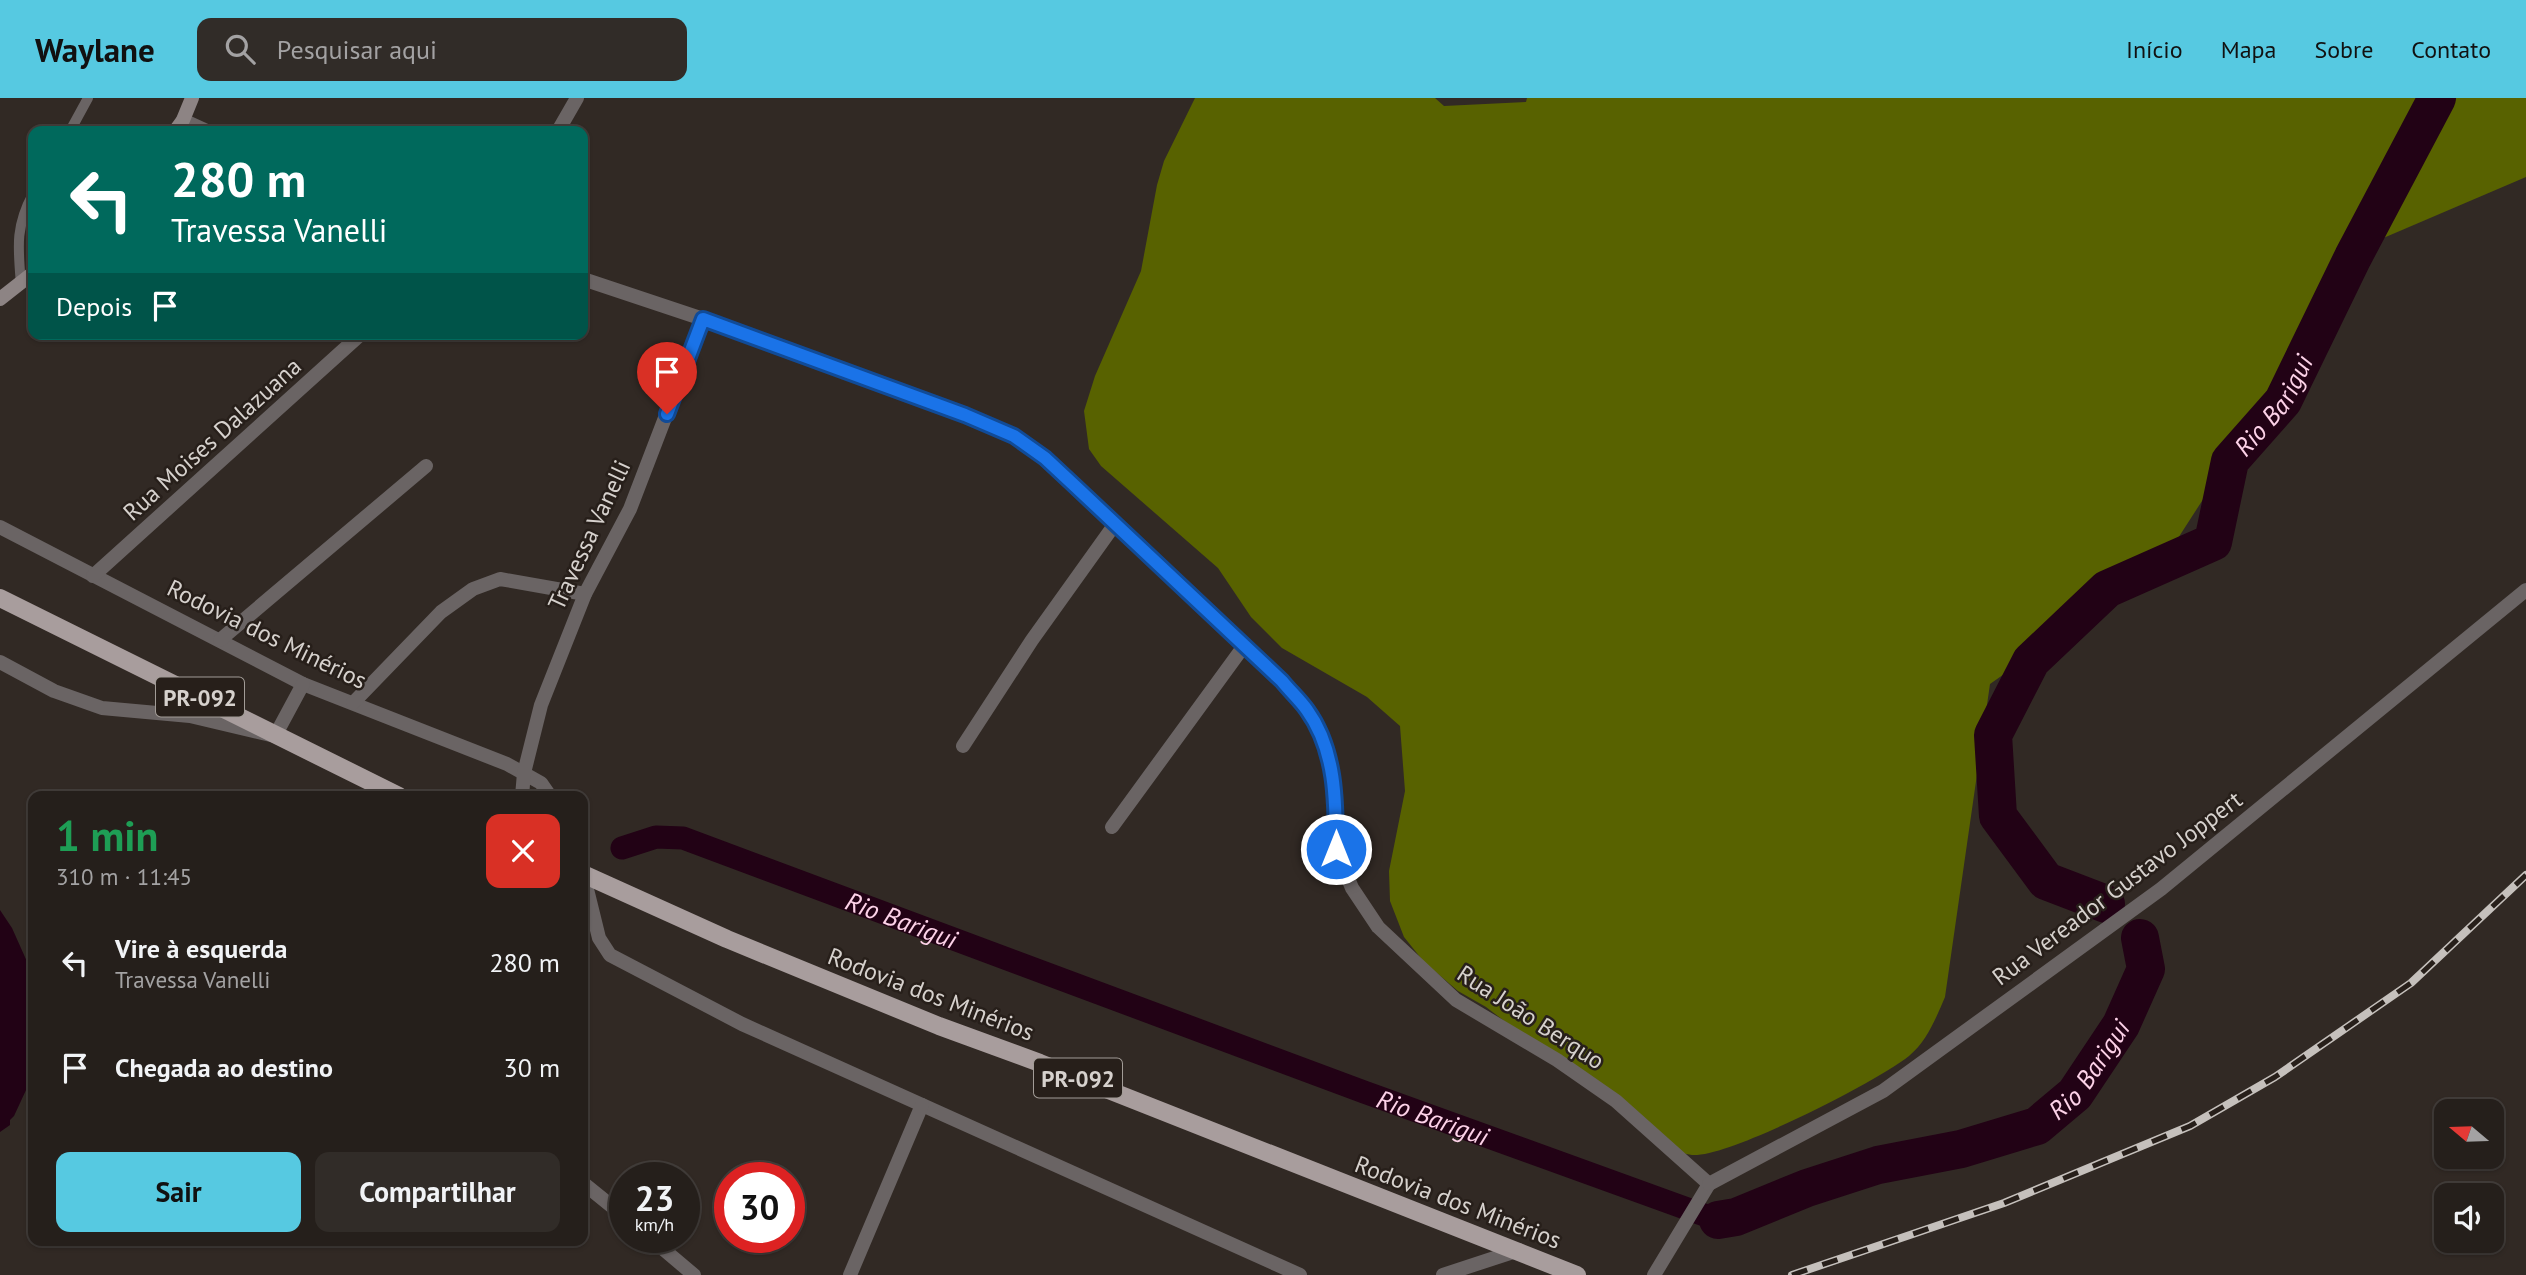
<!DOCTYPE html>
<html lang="pt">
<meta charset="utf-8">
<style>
:root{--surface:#251f1b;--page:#312c28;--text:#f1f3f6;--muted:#a3a2a3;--line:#423d3a;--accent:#56c9e1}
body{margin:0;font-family:"PT Sans",sans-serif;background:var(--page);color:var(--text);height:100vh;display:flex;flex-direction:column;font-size:26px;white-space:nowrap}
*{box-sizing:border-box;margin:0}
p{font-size:23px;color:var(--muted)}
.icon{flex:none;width:38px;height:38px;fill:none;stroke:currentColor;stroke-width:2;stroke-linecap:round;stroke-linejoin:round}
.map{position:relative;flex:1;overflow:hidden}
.panel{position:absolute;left:28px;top:693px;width:560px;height:455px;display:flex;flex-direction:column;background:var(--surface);border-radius:14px;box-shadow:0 2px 5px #0004,0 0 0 2px var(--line)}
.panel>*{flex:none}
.banner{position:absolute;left:28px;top:28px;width:560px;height:214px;border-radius:14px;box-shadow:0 2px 5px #0004,0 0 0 2px var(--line);background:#00695c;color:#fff;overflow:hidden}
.needle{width:46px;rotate:289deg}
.buttons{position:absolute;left:2434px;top:1001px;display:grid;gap:14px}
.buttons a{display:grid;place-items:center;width:70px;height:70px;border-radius:14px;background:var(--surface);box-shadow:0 2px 5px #0004,0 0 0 2px var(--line);font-size:35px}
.speed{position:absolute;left:609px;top:1064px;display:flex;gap:14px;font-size:35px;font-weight:700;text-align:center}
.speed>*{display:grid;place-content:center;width:91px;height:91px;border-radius:50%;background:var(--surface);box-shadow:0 2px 5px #0004,0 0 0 2px var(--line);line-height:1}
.speed small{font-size:18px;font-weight:400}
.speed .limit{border:10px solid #d22;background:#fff;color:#111}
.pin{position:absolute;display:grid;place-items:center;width:60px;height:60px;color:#fff;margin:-72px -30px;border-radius:50% 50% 50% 0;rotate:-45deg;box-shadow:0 0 7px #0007}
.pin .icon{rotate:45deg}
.me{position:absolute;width:77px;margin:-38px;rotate:0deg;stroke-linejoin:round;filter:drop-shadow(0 0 5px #0008)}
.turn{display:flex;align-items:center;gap:24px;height:147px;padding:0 28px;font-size:32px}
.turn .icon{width:91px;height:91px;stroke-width:2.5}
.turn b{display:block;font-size:49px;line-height:60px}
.then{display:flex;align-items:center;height:66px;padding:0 28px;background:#0003;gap:14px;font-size:26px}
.round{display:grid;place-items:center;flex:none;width:74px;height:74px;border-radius:14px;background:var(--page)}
.summary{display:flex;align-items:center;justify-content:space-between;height:119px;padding:0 28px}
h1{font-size:42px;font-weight:700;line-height:52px;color:#1e9e55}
.primary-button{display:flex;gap:14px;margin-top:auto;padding:14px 28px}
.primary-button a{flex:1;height:80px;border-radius:14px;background:var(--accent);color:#111;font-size:28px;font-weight:700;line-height:80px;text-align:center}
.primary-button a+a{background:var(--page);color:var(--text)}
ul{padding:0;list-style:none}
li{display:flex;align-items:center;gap:21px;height:105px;padding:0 28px}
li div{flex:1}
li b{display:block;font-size:26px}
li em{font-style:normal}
header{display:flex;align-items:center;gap:42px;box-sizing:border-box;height:98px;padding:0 35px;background:var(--accent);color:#111}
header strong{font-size:33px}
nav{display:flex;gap:38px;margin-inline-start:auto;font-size:24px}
.search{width:490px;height:63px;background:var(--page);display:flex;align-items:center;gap:18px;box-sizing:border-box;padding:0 24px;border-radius:14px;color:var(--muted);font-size:26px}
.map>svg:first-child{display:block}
</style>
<header>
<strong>Waylane</strong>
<div class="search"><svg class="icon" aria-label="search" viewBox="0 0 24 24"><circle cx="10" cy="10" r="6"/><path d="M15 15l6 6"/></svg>Pesquisar aqui</div>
<nav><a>Início</a><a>Mapa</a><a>Sobre</a><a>Contato</a></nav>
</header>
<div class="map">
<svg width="2526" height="1177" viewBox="0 0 2526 1177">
<rect width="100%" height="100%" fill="#312924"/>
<path fill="#586200" d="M1195 0H1435L1444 8 1526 4 1527 0H2526V79L2367 147 2162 465 1990 586 1945 899C1936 920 1927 943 1909 958 1878 983 1728 1060 1692 1057 1670 1054 1657 1042 1642 1028L1486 909 1458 893 1424 864 1404 839 1390 803 1389 773 1405 693 1400 628 1367 599 1282 550 1251 519 1218 470 1101 368 1089 351 1084 313 1095 278 1141 173 1157 87 1164 63Z"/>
<path fill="#220215" d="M0 812 12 830 33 877V977L14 1018 10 1022V1027L0 1034Z"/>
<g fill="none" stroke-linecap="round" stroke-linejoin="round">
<path stroke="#220215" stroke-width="23" id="s1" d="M622 750 656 739 683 740 1364 994 1718 1122"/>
<g stroke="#220215" stroke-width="38">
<path id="s2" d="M2106 806 2046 783 1998 718 1993 637 2031 563 2107 491 2213 444 2230 363 2283 303 2353 159 2437 0"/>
<path id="s3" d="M1718 1122 1736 1119 1807 1090 1878 1067 1961 1051 2037 1028 2075 996 2121 927 2146 871 2140 840"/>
</g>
<g stroke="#6a6464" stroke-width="10">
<path d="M70 33 88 0"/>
<path d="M21 186C18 150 15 129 33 96"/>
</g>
<g stroke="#6a6464" stroke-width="14">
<path d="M183 22 207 33"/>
<path d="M558 33 577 0"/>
<path d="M583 181 703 221 965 317 1014 338 1045 361 1075 388 1282 583 1308 613 1324 644 1334 691 1336 751 1352 790 1378 829 1456 902 1557 962 1616 1003 1709 1086 1654 1177"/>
<path d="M0 429 303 586 507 666 541 685 550 698"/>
<path d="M93 478 361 236"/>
<path d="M220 542 426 368"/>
<path d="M0 564 54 593 102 610 190 618 275 638 303 586"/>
<path d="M353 605 441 514 473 491 500 481 585 496"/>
<path d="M963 648 1032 542 1115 426"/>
<path d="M522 698 524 675 541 607 585 496 630 411 703 221"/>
<path d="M1112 729 1244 548"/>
<path d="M583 775 599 840 610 857 742 926 1300 1177"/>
<path d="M583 1085 625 1119"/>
<path d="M1709 1086 1883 993 2161 791 2526 492"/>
<path d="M649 1139 694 1177"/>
<path d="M850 1177 922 1007"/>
<path d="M1443 1177 1519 1152"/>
</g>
<g stroke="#8d8484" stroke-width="14">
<path d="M175 33 183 22 192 0"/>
<path d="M0 201 33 175"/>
</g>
<g stroke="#a89d9d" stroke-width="18">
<path d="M0 500 399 698"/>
<path d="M583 776 727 841 939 928 1040 965 1577 1177"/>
</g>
<g stroke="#c5c0bc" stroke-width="8">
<path id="rail" d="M1792 1177 2004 1105 2190 1028 2275 979 2411 885 2526 777"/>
</g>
<use href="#rail" stroke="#271f1a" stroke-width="5" stroke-dasharray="16" stroke-linecap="butt"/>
</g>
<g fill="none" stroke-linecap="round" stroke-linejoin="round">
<g stroke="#114b97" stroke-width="18">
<path id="route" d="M667 316 703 221 965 317 1014 338 1045 360 1075 388 1282 583C1290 593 1300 602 1307 612 1336 652 1336 704 1336 751"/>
</g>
<use href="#route" stroke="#1a73e8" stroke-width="12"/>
</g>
<g text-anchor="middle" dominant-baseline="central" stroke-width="5" stroke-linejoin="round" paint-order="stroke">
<g fill="#271f1a" stroke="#a29c97" stroke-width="2">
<rect x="156" y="579.5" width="88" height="39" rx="5"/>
<rect x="1034" y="960.5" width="88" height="39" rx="5"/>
</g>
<g font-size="23" font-weight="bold" fill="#d6d1cd">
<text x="200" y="599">PR-092</text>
<text x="1078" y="980">PR-092</text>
</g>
<g font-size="24" fill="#d6d1cd" stroke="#271f1a">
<text transform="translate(212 341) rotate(-42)">Rua Moises Dalazuana</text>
<text transform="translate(589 437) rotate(-65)">Travessa Vanelli</text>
<text transform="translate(267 536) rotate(26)">Rodovia dos Minérios</text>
<text transform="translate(2117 790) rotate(-37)">Rua Vereador Gustavo Joppert</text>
<text transform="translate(931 896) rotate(21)">Rodovia dos Minérios</text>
<text transform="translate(1531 919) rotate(33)">Rua João Berquo</text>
<text transform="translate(1458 1104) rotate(21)">Rodovia dos Minérios</text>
</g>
<g font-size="26" font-style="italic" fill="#fdd2e8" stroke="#271f1a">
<text stroke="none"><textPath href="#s2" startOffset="684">Rio Barigui</textPath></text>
<text stroke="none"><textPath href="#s1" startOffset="296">Rio Barigui</textPath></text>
<text stroke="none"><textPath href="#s3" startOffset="411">Rio Barigui</textPath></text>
<text stroke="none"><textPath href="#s1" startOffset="863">Rio Barigui</textPath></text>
</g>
</g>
</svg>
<div class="buttons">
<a><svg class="needle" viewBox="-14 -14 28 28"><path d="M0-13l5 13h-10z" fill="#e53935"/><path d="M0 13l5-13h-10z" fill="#a3a2a3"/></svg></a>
<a><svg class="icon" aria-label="sound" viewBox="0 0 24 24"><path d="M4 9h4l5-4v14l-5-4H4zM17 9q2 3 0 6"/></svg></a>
</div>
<div class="speed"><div>23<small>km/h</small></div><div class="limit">30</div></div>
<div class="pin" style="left:667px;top:316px;background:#d93025"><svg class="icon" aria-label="arrive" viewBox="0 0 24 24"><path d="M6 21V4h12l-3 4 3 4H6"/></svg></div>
<svg class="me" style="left:1336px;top:751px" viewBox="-20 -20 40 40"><circle r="17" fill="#1a73e8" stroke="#fff" stroke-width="3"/><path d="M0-11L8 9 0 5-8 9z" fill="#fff"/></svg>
<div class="banner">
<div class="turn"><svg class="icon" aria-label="left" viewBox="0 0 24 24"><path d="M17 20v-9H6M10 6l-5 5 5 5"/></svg><div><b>280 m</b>Travessa Vanelli</div></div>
<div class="then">Depois<svg class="icon" aria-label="arrive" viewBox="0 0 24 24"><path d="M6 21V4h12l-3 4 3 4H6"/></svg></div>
</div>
<section class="panel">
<div class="summary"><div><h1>1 min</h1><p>310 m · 11:45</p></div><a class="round" style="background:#d93025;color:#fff"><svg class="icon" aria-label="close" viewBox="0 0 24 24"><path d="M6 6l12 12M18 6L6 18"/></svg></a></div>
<ul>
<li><svg class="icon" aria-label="left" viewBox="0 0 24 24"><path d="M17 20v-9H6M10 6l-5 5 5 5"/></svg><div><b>Vire à esquerda</b><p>Travessa Vanelli</p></div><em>280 m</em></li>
<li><svg class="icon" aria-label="arrive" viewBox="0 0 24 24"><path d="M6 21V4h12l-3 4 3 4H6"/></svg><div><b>Chegada ao destino</b></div><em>30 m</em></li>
</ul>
<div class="primary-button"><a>Sair</a><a>Compartilhar</a></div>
</section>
</div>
